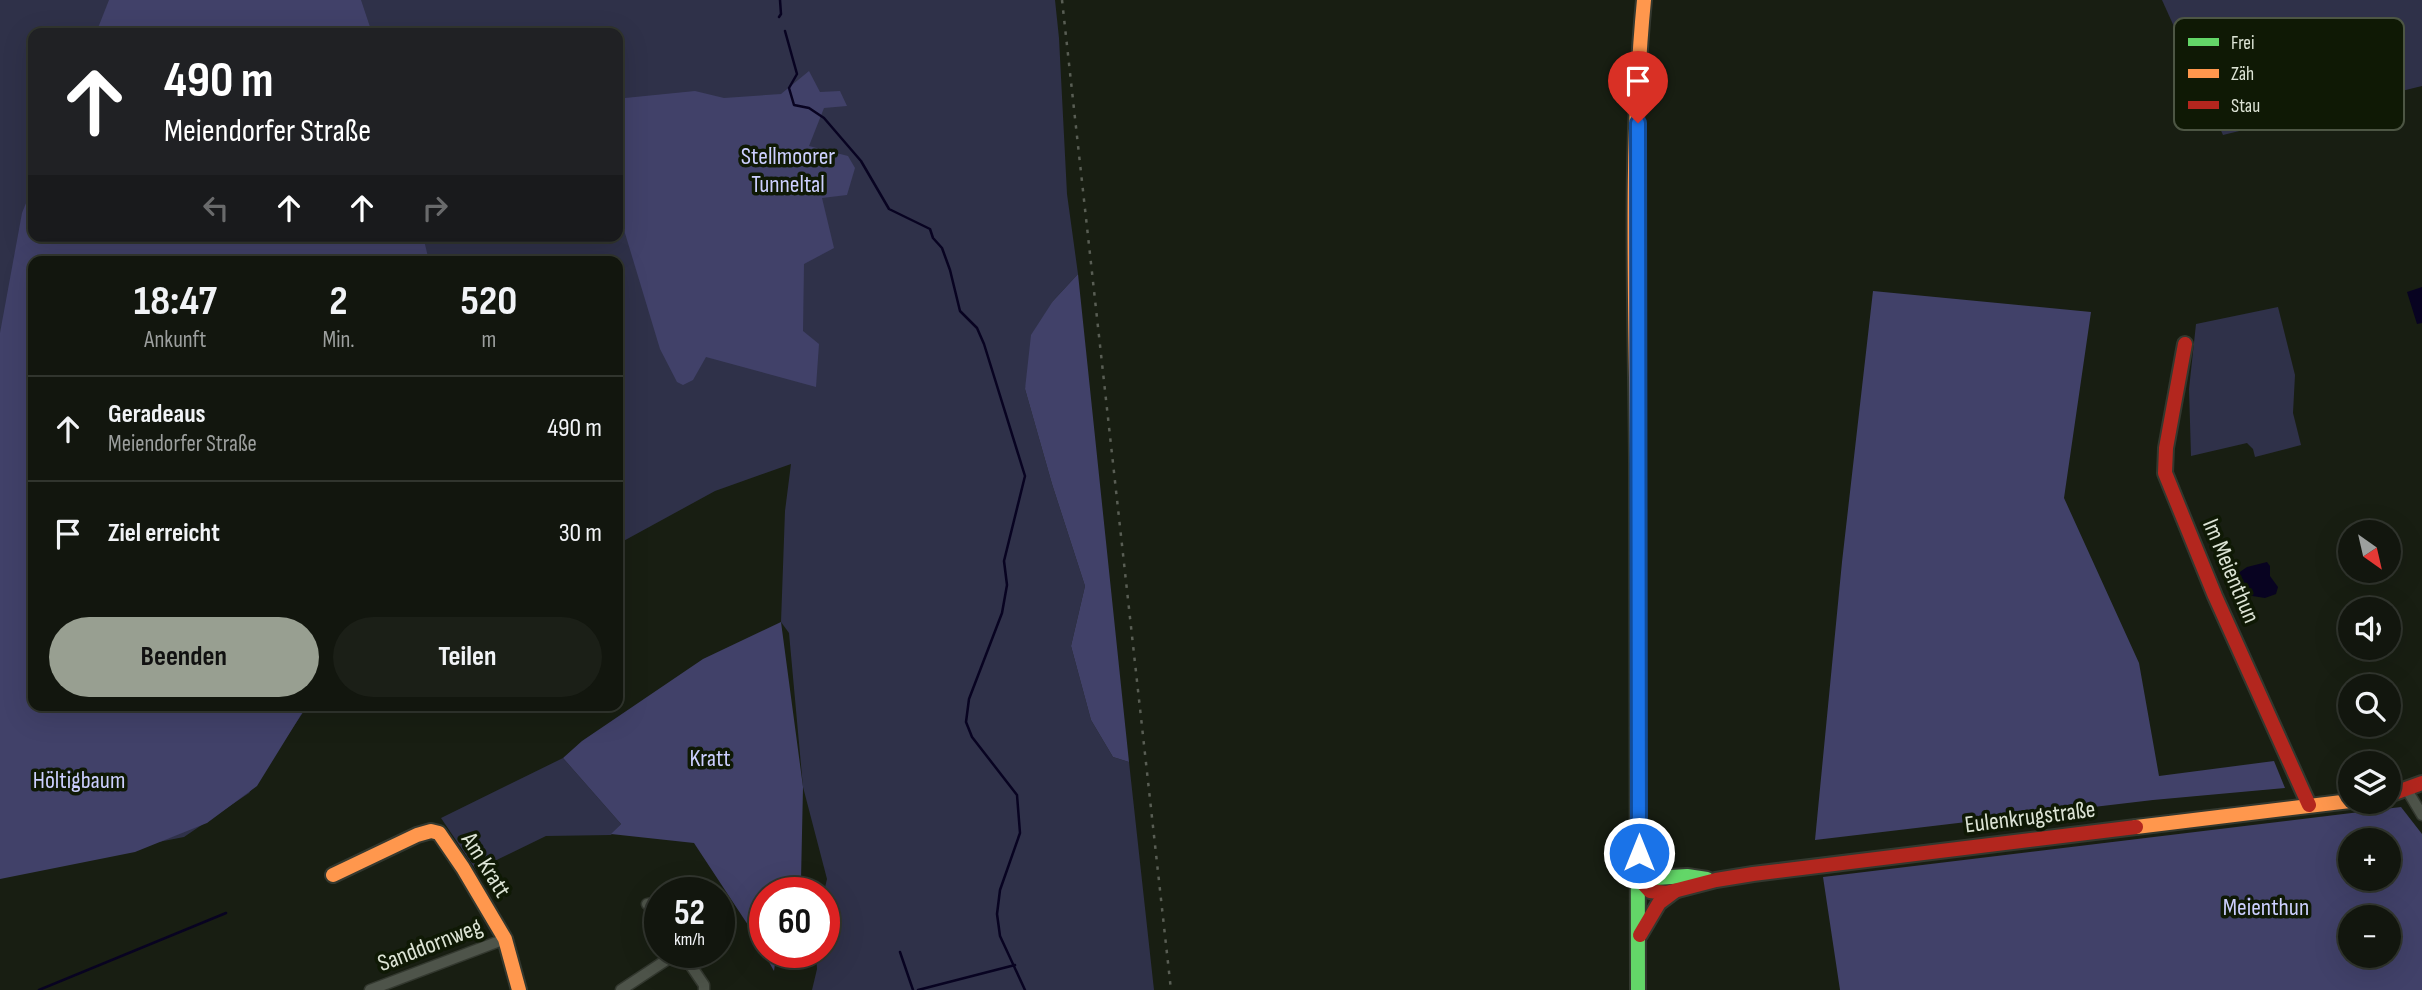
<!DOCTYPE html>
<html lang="de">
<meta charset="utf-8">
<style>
:root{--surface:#12160e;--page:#1b1f17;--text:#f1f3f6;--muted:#9c9f9e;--line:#31352e;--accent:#989f91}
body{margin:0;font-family:"Sofia Sans Condensed",sans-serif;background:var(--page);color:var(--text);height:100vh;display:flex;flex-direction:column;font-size:26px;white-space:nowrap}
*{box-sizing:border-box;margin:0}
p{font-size:23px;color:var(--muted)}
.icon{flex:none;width:38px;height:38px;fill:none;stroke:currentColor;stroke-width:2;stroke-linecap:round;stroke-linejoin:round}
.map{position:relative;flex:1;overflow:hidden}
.sheet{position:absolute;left:28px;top:256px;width:595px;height:455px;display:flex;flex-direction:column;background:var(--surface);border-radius:14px;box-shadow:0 7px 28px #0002,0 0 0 2px var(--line)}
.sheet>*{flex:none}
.guide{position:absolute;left:28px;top:28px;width:595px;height:214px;border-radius:14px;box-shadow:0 7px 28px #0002,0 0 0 2px var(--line);background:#202124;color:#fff;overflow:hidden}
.needle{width:46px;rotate:146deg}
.tools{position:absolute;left:2338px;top:520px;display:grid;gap:14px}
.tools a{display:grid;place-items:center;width:63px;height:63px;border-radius:50%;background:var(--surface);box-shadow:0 7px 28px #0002,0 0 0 2px var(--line);font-size:35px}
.speed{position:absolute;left:644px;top:877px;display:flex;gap:14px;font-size:35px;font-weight:700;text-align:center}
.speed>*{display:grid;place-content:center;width:91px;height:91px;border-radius:50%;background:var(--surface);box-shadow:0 7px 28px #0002,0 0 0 2px var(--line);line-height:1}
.speed small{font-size:18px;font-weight:400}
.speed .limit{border:10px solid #d22;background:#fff;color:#111}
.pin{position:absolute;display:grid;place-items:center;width:60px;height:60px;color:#fff;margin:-72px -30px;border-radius:50% 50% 50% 0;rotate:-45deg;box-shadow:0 0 7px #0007}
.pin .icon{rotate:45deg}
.me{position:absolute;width:77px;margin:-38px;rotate:0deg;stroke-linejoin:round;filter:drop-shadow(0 0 5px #0008)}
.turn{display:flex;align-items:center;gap:24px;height:147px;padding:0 21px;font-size:32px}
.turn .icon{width:91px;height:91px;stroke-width:2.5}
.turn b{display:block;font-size:49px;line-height:60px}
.lanes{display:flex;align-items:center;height:66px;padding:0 21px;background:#0003;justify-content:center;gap:35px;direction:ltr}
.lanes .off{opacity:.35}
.eta{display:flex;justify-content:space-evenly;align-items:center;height:119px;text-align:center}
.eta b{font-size:42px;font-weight:700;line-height:49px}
.primary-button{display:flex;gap:14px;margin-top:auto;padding:14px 21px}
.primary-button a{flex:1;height:80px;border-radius:42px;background:var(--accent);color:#111;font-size:28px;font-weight:700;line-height:80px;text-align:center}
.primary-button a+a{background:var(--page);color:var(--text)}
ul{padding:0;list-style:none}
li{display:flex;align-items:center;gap:21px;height:105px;padding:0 21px;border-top:2px solid var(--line)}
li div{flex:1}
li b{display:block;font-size:26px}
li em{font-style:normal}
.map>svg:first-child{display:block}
</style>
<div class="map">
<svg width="2422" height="990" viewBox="0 0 2422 990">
<rect width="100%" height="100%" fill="#181e12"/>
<g fill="#2f3149" fill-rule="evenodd">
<path d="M0 0H1055L1059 38 1067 194 1078 274 1053 301 1025 389 1052 484 1085 586 1071 646 1091 720 1113 757 1129 762 1154 990H812L817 969 816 952H824V892L827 879 803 787 789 633 781 622 785 511 791 464 715 491 618 544V261H33V705H308L249 793 184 837 0 873ZM33 33H618V236H33Z"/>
<path d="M2162 0H2422V86L2223 135Z"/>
<path d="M2278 307 2295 375 2293 413 2301 445 2255 457 2253 449 2247 443 2191 456 2189 389 2196 324Z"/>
<path d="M563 758 621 824 611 835 546 836 476 870 441 818Z"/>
</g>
<g fill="#414169" fill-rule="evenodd">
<path d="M109 0H361L372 33H96Z"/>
<path d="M809 71 820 92 840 91 847 106 824 108 809 146 848 156 855 168 847 195 822 198 834 248 804 264 803 331 819 344 816 387 706 357 693 380 683 385 677 382 660 349 618 210V97L625 98 695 91 724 98 781 94Z"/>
<path d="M33 186V236H423L429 261H33V705H307L257 786 207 823 135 852 0 879V333L22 213Z"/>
<path d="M1078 274 1129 762 1113 757 1091 720 1071 646 1085 586 1052 484 1025 389 1031 335 1053 301Z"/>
<path d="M1873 291 2091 312 2064 498 2139 663 2159 776 2274 761 2285 788 2153 800 1815 840 1842 562Z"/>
<path d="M781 622 803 787 801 880 797 892H765V952H781L776 956 774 971 748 925 694 843 611 834 621 824 563 758 582 741 703 659Z"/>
<path d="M2401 807 2422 834V990H1840L1823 877ZM2350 840H2389V878H2350ZM2350 917H2389V956H2350Z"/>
</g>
<g fill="#080321">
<path d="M2422 287V323L2417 324 2407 292Z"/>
<path d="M2267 562 2270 566V576L2278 587 2276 594 2265 598 2246 595 2235 582 2234 576 2247 567Z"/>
</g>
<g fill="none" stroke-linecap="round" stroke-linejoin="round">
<g stroke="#080321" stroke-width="2.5">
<path d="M779 17 781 14 780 0"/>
<path d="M785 31 797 74 789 88 794 105 809 108 824 118 861 161 889 209 930 229 933 238 942 248 950 270 960 311 977 328 984 344 1025 476 1004 561 1007 585 1002 613 969 699 966 722 972 737 1017 795 1020 833 1000 890 997 914 1000 936 1025 990"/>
<path d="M900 952 913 990"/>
<path d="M39 990 226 913"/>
<path d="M918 990 1015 965"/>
</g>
<g stroke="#33382f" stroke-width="13">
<g id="street">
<path d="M2407 790 2422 815"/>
<path d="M647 904 652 903 660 913"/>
<path d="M370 990 505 939"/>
<path d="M621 990 674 955 683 954 704 985V990"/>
</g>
</g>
<g stroke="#33382f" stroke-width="18">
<g id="fast">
<path d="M1637 463 1638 990"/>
<path d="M1639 879 1687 876 1707 879"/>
</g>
</g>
<g stroke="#33382f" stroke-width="18">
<g id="slow">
<path d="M1637 463C1636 309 1629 153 1644 0"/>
<path d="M2136 827 2350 801"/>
<path d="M333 875 417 835 431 831 439 833 463 868 505 939 519 990"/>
</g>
</g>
<g stroke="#33382f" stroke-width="18">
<g id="jam">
<path d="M2185 344 2166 448 2165 473 2215 596 2309 805"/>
<path d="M2389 795 2422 783"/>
<path d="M1639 879 1650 891 1666 893 1716 880 1753 874 2136 827"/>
<path d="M1640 935 1659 903 1675 891"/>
</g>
</g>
<use href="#street" stroke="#4e544a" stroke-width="10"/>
<use href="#fast" stroke="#63d668" stroke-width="14"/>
<use href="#slow" stroke="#ff974d" stroke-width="14"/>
<use href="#jam" stroke="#b3261e" stroke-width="14"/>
<path stroke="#595e54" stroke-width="2.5" stroke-dasharray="3.5 7" stroke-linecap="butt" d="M1062 0 1171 990"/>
</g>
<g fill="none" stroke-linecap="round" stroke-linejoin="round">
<g stroke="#114b97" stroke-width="18">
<path id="route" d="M1638 123 1639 853"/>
</g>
<use href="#route" stroke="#1a73e8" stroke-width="12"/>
</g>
<g text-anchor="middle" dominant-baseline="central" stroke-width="7" stroke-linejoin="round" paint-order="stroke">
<g font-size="24" fill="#cdd0ff" stroke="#0f1905">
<text x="788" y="156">Stellmoorer<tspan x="788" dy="28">Tunneltal</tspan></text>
<text x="710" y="758">Kratt</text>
<text x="79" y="780">Höltigbaum</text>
<text x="2266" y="907">Meienthun</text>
</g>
<g font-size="24" fill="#dde4d6" stroke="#0f1905">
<text transform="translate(2231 571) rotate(67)">Im Meienthun</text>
<text transform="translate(2030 817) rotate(-7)">Eulenkrugstraße</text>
<text transform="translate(486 865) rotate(58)">Am Kratt</text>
<text transform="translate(430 945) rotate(-21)">Sanddornweg</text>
</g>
</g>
<rect x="2174" y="18" width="230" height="112" rx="10" fill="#0f1905" stroke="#4d5644" stroke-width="2"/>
<rect x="2188" y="38" width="31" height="8" fill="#63d668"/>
<rect x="2188" y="69" width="31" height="9" fill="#ff974d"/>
<rect x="2188" y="101" width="31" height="8" fill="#b3261e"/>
<g font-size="19" fill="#dde4d6">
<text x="2231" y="49">Frei</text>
<text x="2231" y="80">Zäh</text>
<text x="2231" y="112">Stau</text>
</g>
</svg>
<div class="tools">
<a><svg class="needle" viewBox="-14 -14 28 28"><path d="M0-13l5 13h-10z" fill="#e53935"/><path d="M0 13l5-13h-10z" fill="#9c9f9e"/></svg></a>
<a><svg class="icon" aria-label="sound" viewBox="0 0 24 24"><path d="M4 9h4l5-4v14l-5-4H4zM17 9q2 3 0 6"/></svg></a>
<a><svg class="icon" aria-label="search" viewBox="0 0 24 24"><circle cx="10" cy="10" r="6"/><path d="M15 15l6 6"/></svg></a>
<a><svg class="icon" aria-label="layers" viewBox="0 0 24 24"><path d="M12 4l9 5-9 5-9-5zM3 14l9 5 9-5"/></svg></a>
<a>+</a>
<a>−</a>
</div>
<div class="speed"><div>52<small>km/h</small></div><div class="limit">60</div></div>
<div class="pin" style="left:1638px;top:123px;background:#d93025"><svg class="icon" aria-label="arrive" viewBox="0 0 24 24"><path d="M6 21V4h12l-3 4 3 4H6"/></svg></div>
<svg class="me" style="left:1639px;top:853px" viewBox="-20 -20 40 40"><circle r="17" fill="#1a73e8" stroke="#fff" stroke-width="3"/><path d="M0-11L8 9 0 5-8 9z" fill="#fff"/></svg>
<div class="guide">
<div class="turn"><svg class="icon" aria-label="ahead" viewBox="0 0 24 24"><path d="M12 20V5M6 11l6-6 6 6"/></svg><div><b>490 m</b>Meiendorfer Straße</div></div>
<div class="lanes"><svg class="icon off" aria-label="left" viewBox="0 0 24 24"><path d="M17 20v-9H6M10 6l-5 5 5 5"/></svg><svg class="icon" aria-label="ahead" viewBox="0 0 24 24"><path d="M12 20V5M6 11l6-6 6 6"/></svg><svg class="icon" aria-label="ahead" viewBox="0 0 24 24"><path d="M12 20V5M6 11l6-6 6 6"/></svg><svg class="icon off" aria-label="right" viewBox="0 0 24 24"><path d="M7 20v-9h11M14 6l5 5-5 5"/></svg></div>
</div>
<section class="sheet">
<div class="eta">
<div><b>18:47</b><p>Ankunft</p></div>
<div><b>2</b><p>Min.</p></div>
<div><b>520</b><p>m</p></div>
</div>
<ul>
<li><svg class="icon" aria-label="ahead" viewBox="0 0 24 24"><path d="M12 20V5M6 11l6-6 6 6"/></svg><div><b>Geradeaus</b><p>Meiendorfer Straße</p></div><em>490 m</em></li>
<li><svg class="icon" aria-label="arrive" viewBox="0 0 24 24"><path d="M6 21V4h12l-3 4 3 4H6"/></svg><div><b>Ziel erreicht</b></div><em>30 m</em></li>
</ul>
<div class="primary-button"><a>Beenden</a><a>Teilen</a></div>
</section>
</div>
